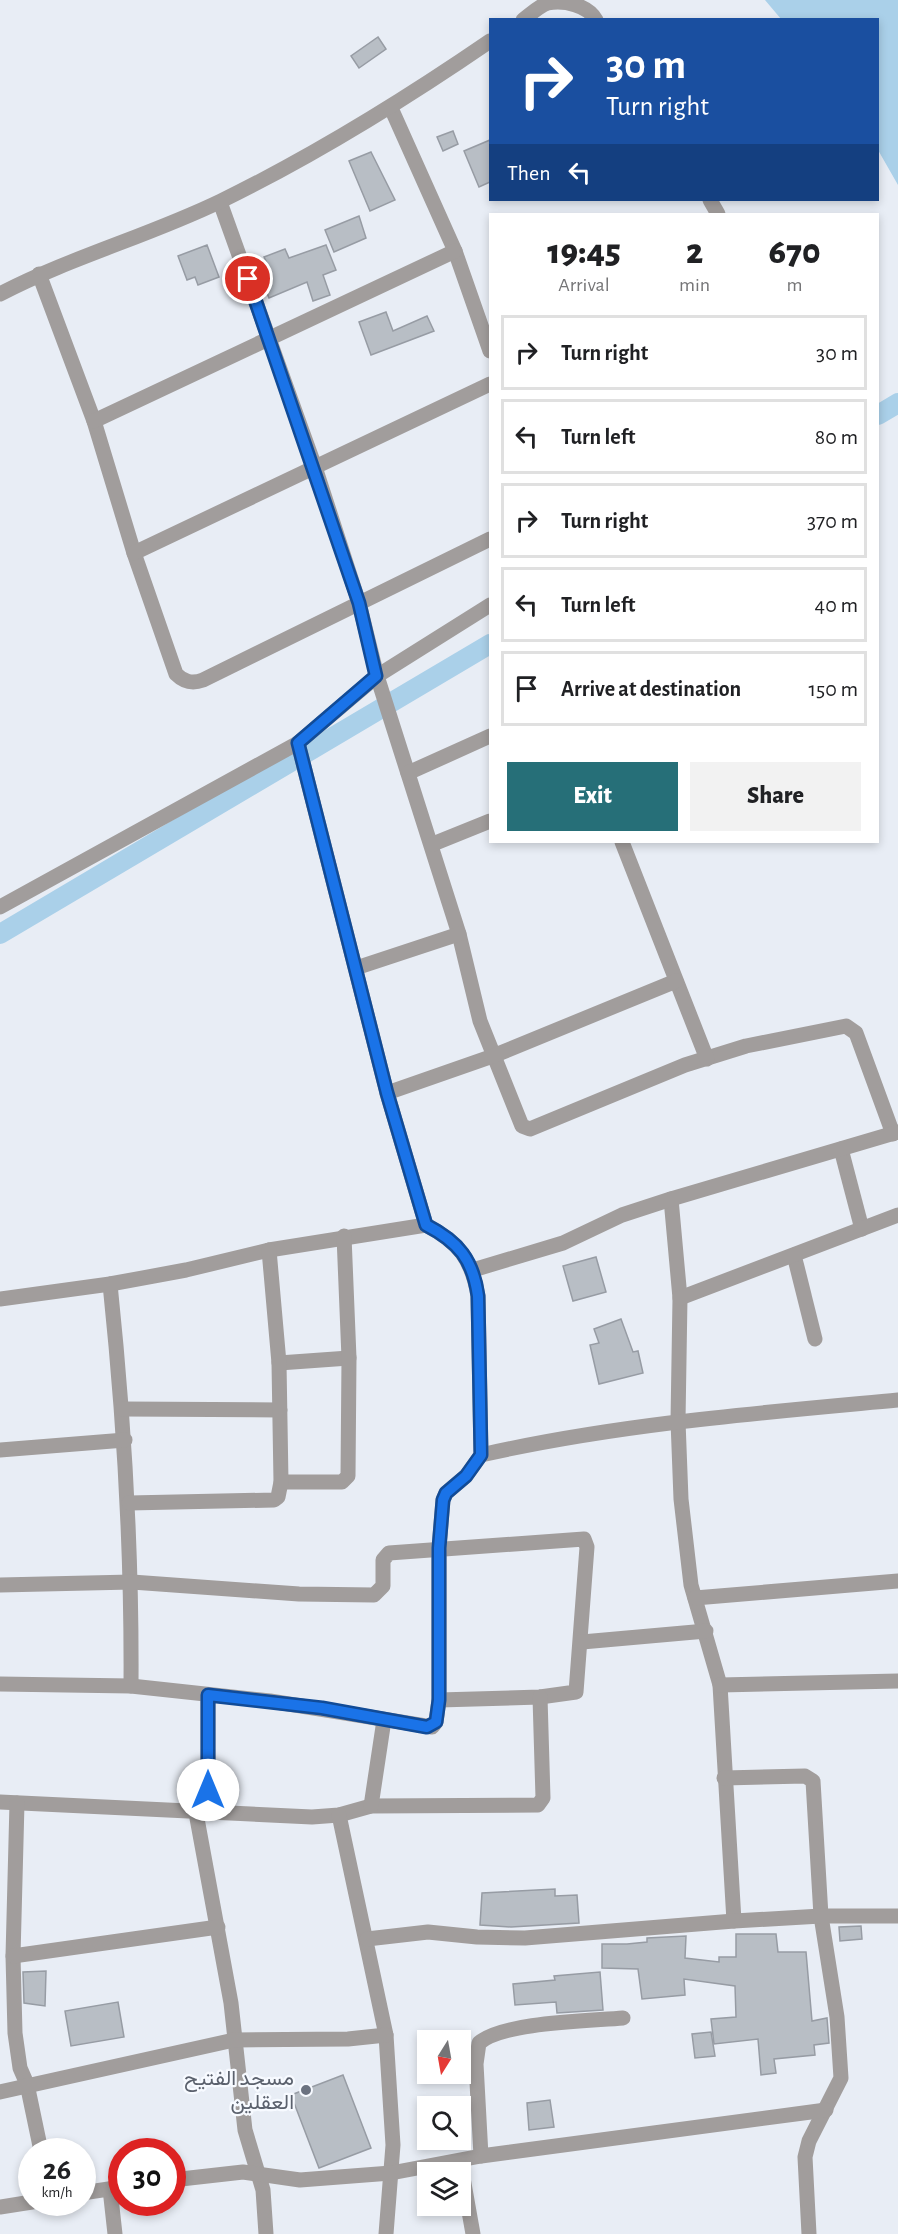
<!DOCTYPE html>
<meta charset="utf-8">
<style>
:root{--surface:#fff;--page:#f2f2f2;--text:#202124;--muted:#757577;--line:#e0e0e0;--accent:#266f78}
body{margin:0;font-family:"Alegreya Sans",Vazirmatn,sans-serif;background:var(--page);color:var(--text);height:100vh;display:flex;flex-direction:column;font-size:22px;white-space:nowrap}
*{box-sizing:border-box;margin:0}
p{font-size:20px;color:var(--muted)}
.icon{flex:none;width:33px;height:33px;fill:none;stroke:currentColor;stroke-width:2;stroke-linecap:round;stroke-linejoin:round}
.map{position:relative;flex:1;overflow:hidden}
.details{position:absolute;left:489px;top:213px;width:390px;height:630px;display:flex;flex-direction:column;background:var(--surface);border-radius:0px;box-shadow:0 3px 9px #0003}
.details>*{flex:none}
.banner{position:absolute;left:489px;top:18px;width:390px;height:183px;border-radius:0px;box-shadow:0 3px 9px #0003;background:#1a4fa0;color:#fff;overflow:hidden}
.needle{width:39px;rotate:191deg}
.buttons{position:absolute;left:417px;top:2030px;display:grid;gap:12px}
.buttons a{display:grid;place-items:center;width:54px;height:54px;border-radius:0px;background:var(--surface);box-shadow:0 3px 9px #0003;font-size:30px}
.speed{position:absolute;left:18px;top:2138px;display:flex;gap:12px;font-size:30px;font-weight:700;text-align:center}
.speed>*{display:grid;place-content:center;width:78px;height:78px;border-radius:50%;background:var(--surface);box-shadow:0 3px 9px #0003;line-height:1}
.speed small{font-size:15px;font-weight:400}
.speed .limit{border:9px solid #d22;background:#fff;color:#111}
.pin{position:absolute;display:grid;place-items:center;width:51px;height:51px;color:#fff;margin:-26px;border:3px solid #fff;border-radius:50%;box-shadow:0 2px 6px #0007}
.me{position:absolute;width:66px;margin:-33px;rotate:0deg;stroke-linejoin:round;filter:drop-shadow(0 0 4px #0008)}
.turn{display:flex;align-items:center;gap:21px;height:126px;padding:0 18px;font-size:27px}
.turn .icon{width:78px;height:78px;stroke-width:2.5}
.turn b{display:block;font-size:42px;line-height:51px}
.then{display:flex;align-items:center;height:57px;padding:0 18px;background:#0003;gap:12px;font-size:22px}
.eta{display:flex;justify-content:space-evenly;align-items:center;height:102px;text-align:center}
.eta b{font-size:36px;font-weight:800;line-height:42px}
.action{display:flex;gap:12px;margin-top:auto;padding:12px 18px}
.action a{flex:1;height:69px;border-radius:0px;background:var(--accent);color:#fff;font-size:24px;font-weight:800;line-height:69px;text-align:center}
.action a+a{background:var(--page);color:var(--text)}
ul{padding:0;list-style:none}
li{display:flex;align-items:center;gap:18px;height:75px;margin:0 12px 9px;padding:0 6px;border:3px solid var(--line);border-radius:0px}
li div{flex:1}
li b{display:block;font-size:22px}
li em{font-style:normal}
.map>svg:first-child{display:block}
</style>
<div class="map">
<svg width="898" height="2234" viewBox="0 0 898 2234">
<rect width="100%" height="100%" fill="#e8edf5"/>
<path fill="#aad0e9" d="M765 0H898V185L878 150V20L781 19Z"/>
<g fill="none" stroke-linecap="round" stroke-linejoin="round">
<g stroke="#aad0e9" stroke-width="20">
<path d="M878 415 898 403"/>
<path d="M0 934 490 644"/>
</g>
</g>
<g fill="#b8bec5" stroke="#979ca4" stroke-width="1.5">
<path d="M378 37 386 49 359 68 351 56Z"/>
<path d="M453 131 458 144 443 151 437 137Z"/>
<path d="M490 140V182L479 187 464 151Z"/>
<path d="M371 152 395 200 370 211 349 161Z"/>
<path d="M359 216 366 238 334 252 325 230Z"/>
<path d="M207 245 219 277 198 285 195 277 187 280 178 256Z"/>
<path d="M326 245 336 270 323 275 330 295 313 301 307 282 269 298 256 265 266 261 264 257 285 249 289 258Z"/>
<path d="M386 312 393 331 427 316 434 331 371 355 359 322Z"/>
<path d="M596 1257 606 1292 573 1301 563 1266Z"/>
<path d="M621 1319 633 1352 638 1351 643 1373 599 1384 590 1345 599 1343 594 1329Z"/>
<path d="M555 1889V1896L577 1895 579 1923 511 1927 480 1925 482 1893Z"/>
<path d="M861 1926 862 1939 840 1941 839 1927Z"/>
<path d="M736 1934H776L778 1952H806L812 2021 827 2018 829 2043 814 2045 815 2055 774 2059 776 2073 761 2075 758 2039 714 2044 711 2019 736 2017 735 1986 684 1979 685 1995 642 1999 638 1969 602 1968V1944H627L647 1942V1938L686 1936 685 1958 719 1962V1957H736Z"/>
<path d="M46 1971 45 2006 24 2003 23 1972Z"/>
<path d="M600 1972 603 2010 557 2013 556 2002 515 2005 513 1984 555 1980 554 1976Z"/>
<path d="M118 2002 124 2037 71 2046 65 2011Z"/>
<path d="M711 2032 715 2056 695 2058 692 2034Z"/>
<path d="M343 2075 371 2148 319 2168 291 2095Z"/>
<path d="M550 2100 554 2127 529 2130 527 2103Z"/>
</g>
<g fill="none" stroke-linecap="round" stroke-linejoin="round">
<g stroke="#a19d9c" stroke-width="15">
<path d="M523 20C531 14 539 6 548 3 564 0 588 5 596 20"/>
<path d="M391 108 455 251 490 351"/>
<path d="M710 200 718 214"/>
<path d="M220 202 315 467 359 603 377 676 459 934 480 1021 522 1126 530 1129 685 1065 746 1046 846 1026 856 1033 893 1134"/>
<path d="M39 274 94 421 134 553 176 674C184 682 192 684 203 680L490 539"/>
<path d="M0 294C71 257 149 236 221 201 315 155 404 100 490 41"/>
<path d="M94 421 455 251"/>
<path d="M134 553 490 384"/>
<path d="M408 773 490 736"/>
<path d="M622 842 707 1059"/>
<path d="M433 844 490 821"/>
<path d="M0 907 298 743"/>
<path d="M356 968 459 934"/>
<path d="M387 1093 493 1056 676 981"/>
<path d="M841 1149 862 1229"/>
<path d="M671 1199 680 1298 678 1421 681 1499 691 1585 720 1685 734 1921"/>
<path d="M426 1225 387 1093 298 743 377 676 490 605"/>
<path d="M794 1255 815 1339"/>
<path d="M473 1270 563 1243 622 1215 671 1199 898 1132"/>
<path d="M110 1284C124 1418 132 1551 131 1686"/>
<path d="M680 1298 898 1215"/>
<path d="M0 1299 110 1284 186 1270 269 1250 426 1225C459 1242 472 1260 478 1296L481 1455"/>
<path d="M279 1363 349 1358"/>
<path d="M123 1409 280 1410"/>
<path d="M0 1450 125 1440"/>
<path d="M281 1482H342L348 1476 349 1358 344 1236"/>
<path d="M129 1503 274 1500 278 1497 281 1482 279 1363 269 1250"/>
<path d="M0 1585 132 1582 299 1594 374 1595 383 1586V1560L389 1553 584 1539 587 1547 576 1692 540 1697 439 1700"/>
<path d="M695 1598 898 1581"/>
<path d="M582 1642 706 1631"/>
<path d="M0 1684 131 1686 270 1701 432 1727 436 1722 439 1700V1548L443 1500 446 1493 466 1476 481 1455C618 1424 758 1413 898 1400"/>
<path d="M720 1685 898 1681"/>
<path d="M724 1778 805 1776 813 1781 821 1916 837 2017 841 2078 809 2141 805 2157 809 2234"/>
<path d="M0 1802 312 1817 339 1815 371 1806 538 1805 543 1798 540 1697"/>
<path d="M17 1803 13 1956 15 2033 20 2068 27 2084 41 2151"/>
<path d="M371 1806 384 1720"/>
<path d="M196 1813 231 2003 245 2130 263 2190 266 2234"/>
<path d="M208 1813V1695"/>
<path d="M339 1815 386 2035 393 2145 386 2234"/>
<path d="M367 1939 428 1932 477 1937 525 1938 734 1921 821 1916H898"/>
<path d="M13 1956 218 1927"/>
<path d="M0 2092 234 2040 348 2039 386 2035"/>
<path d="M481 2156 476 2064 479 2043C503 2022 589 2021 623 2018"/>
<path d="M460 2161 473 2234"/>
<path d="M172 2180 243 2172 300 2180 391 2173 481 2156 826 2110"/>
<path d="M110 2189 115 2234"/>
<path d="M82 2193 122 2187"/>
<path d="M0 2207 32 2202"/>
</g>
</g>
<g fill="none" stroke-linecap="round" stroke-linejoin="round">
<g stroke="#114b97" stroke-width="15">
<path id="route" d="M208 1790V1695L322 1708 427 1727 436 1722 439 1700V1548L443 1500 446 1493 466 1476 481 1455 478 1296C473 1260 459 1242 426 1225L387 1093 298 743 376 676 359 603 248 279"/>
</g>
<use href="#route" stroke="#1a73e8" stroke-width="10"/>
</g>
<circle fill="#6b7280" stroke="#f7faff" stroke-width="2" cx="306" cy="2090" r="6"/>
<g text-anchor="middle" dominant-baseline="central" stroke-width="4.5" stroke-linejoin="round" paint-order="stroke">
<g font-size="21" fill="#5b616d" stroke="#f7faff" text-anchor="end">
<text x="294" y="2078">مسجد الفتيح<tspan x="294" dy="24">العقلين</tspan></text>
</g>
</g>
</svg>
<div class="buttons">
<a><svg class="needle" viewBox="-14 -14 28 28"><path d="M0-13l5 13h-10z" fill="#e53935"/><path d="M0 13l5-13h-10z" fill="#757577"/></svg></a>
<a><svg class="icon" aria-label="search" viewBox="0 0 24 24"><circle cx="10" cy="10" r="6"/><path d="M15 15l6 6"/></svg></a>
<a><svg class="icon" aria-label="layers" viewBox="0 0 24 24"><path d="M12 4l9 5-9 5-9-5zM3 14l9 5 9-5"/></svg></a>
</div>
<div class="speed"><div>26<small>km/h</small></div><div class="limit">30</div></div>
<div class="pin" style="left:248px;top:279px;background:#d93025"><svg class="icon" aria-label="arrive" viewBox="0 0 24 24"><path d="M6 21V4h12l-3 4 3 4H6"/></svg></div>
<svg class="me" style="left:208px;top:1790px" viewBox="-20 -20 40 40"><circle r="19" fill="#fff"/><path d="M0-13L10 11 0 6-10 11z" fill="#1a73e8"/></svg>
<div class="banner">
<div class="turn"><svg class="icon" aria-label="right" viewBox="0 0 24 24"><path d="M7 20v-9h11M14 6l5 5-5 5"/></svg><div><b>30 m</b>Turn right</div></div>
<div class="then">Then<svg class="icon" aria-label="left" viewBox="0 0 24 24"><path d="M17 20v-9H6M10 6l-5 5 5 5"/></svg></div>
</div>
<section class="details">
<div class="eta">
<div><b>19:45</b><p>Arrival</p></div>
<div><b>2</b><p>min</p></div>
<div><b>670</b><p>m</p></div>
</div>
<ul>
<li><svg class="icon" aria-label="right" viewBox="0 0 24 24"><path d="M7 20v-9h11M14 6l5 5-5 5"/></svg><div><b>Turn right</b></div><em>30 m</em></li>
<li><svg class="icon" aria-label="left" viewBox="0 0 24 24"><path d="M17 20v-9H6M10 6l-5 5 5 5"/></svg><div><b>Turn left</b></div><em>80 m</em></li>
<li><svg class="icon" aria-label="right" viewBox="0 0 24 24"><path d="M7 20v-9h11M14 6l5 5-5 5"/></svg><div><b>Turn right</b></div><em>370 m</em></li>
<li><svg class="icon" aria-label="left" viewBox="0 0 24 24"><path d="M17 20v-9H6M10 6l-5 5 5 5"/></svg><div><b>Turn left</b></div><em>40 m</em></li>
<li><svg class="icon" aria-label="arrive" viewBox="0 0 24 24"><path d="M6 21V4h12l-3 4 3 4H6"/></svg><div><b>Arrive at destination</b></div><em>150 m</em></li>
</ul>
<div class="action"><a>Exit</a><a>Share</a></div>
</section>
</div>
